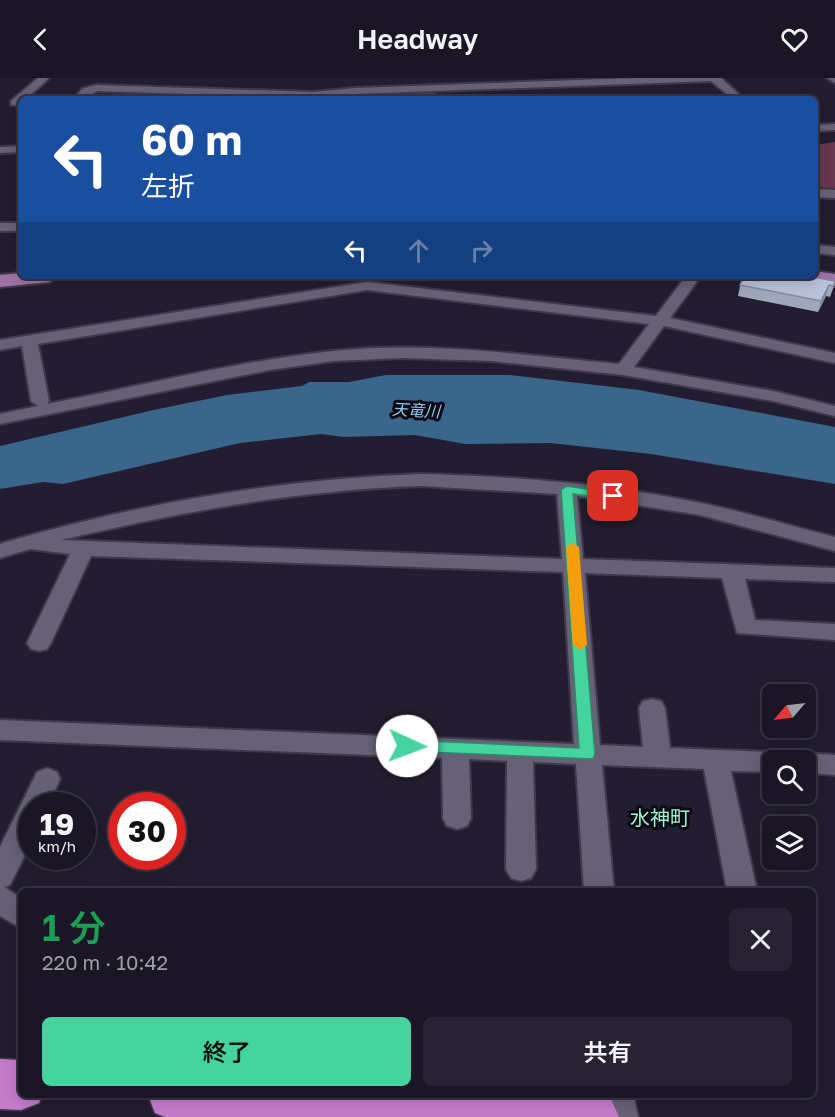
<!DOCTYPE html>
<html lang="ja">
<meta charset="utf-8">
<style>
:root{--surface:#1a1625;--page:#272332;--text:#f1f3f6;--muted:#9f9fa7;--line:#383542;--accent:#46d49e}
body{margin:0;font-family:"Golos Text","Noto Sans JP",sans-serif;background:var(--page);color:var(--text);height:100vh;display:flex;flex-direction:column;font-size:22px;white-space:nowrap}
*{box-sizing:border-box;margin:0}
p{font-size:20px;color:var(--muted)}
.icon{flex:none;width:33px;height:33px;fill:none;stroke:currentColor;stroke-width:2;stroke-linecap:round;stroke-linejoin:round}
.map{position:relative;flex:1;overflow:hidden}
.drawer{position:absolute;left:18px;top:810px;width:798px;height:210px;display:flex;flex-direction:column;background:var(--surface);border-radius:9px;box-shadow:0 3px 15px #0003,0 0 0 2px var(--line)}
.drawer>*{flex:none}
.guide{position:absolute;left:18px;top:18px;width:800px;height:183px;border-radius:9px;box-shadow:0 3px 15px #0003,0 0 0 2px var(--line);background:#1a4fa0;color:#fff;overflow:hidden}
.needle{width:39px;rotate:242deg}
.tools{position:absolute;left:762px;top:606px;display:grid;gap:12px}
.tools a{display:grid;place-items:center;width:54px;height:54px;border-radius:9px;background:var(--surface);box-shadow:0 3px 15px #0003,0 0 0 2px var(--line);font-size:30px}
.speed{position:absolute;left:18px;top:714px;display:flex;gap:12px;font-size:30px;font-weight:700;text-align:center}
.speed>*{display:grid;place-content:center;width:78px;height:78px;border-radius:50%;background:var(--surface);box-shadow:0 3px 15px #0003,0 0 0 2px var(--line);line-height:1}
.speed small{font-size:15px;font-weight:400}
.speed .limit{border:9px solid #d22;background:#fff;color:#111}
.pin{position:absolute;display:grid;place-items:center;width:51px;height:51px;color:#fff;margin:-26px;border-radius:12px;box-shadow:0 3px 9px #0006}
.me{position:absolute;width:66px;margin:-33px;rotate:92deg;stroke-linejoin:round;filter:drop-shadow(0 0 4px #0008)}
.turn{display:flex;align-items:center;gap:21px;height:126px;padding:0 24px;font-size:27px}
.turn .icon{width:78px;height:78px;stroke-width:2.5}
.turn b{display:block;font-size:42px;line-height:51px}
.lanes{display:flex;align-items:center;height:57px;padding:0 24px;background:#0003;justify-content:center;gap:30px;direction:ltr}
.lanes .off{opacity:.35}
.round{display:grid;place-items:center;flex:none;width:63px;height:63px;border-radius:9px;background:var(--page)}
.summary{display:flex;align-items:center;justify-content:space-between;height:102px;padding:0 24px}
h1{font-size:36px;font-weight:600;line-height:45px;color:#1e9e55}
.button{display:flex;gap:12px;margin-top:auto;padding:12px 24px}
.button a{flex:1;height:69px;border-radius:9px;background:var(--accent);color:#111;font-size:24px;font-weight:600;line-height:69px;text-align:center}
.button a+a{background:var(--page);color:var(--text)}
header{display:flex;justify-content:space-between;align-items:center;height:78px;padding:0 24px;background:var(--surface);font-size:27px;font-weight:600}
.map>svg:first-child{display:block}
</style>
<header><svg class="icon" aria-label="back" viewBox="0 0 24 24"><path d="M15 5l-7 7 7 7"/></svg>Headway<svg class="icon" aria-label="heart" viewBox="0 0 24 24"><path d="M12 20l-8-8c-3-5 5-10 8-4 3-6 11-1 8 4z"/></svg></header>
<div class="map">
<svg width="835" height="1039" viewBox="0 0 835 1039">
<rect width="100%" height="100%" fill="#231d31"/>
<g fill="#67374e">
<path d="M436 13V21H362L364 16Z"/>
<path d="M835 64V110L815 109V67Z"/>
</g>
<path fill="#39668a" d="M386 297H510L639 312 835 349V406L651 376 550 365 465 366 415 357 344 359 321 356 240 365 63 406 43 404 0 411V368L158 331 227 317 302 308 309 304H349Z"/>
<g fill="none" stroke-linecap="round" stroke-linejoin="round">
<g stroke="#3f3a4b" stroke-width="4">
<g id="minor">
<path d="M38 0H49L26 21H21L19 27H11V23Z"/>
<path d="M634 0H721L744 21H733L711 3 355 16 314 20 97 13 85 21H74L82 11 96 7 314 14 355 10Z"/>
<path d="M827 0H835V5Z"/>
<path d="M835 46V52L814 53V47Z"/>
<path d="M21 68V74L0 75V69Z"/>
<path d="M814 111 835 112V120L814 119Z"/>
<rect x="0" y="145" width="21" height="8"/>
<path d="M814 167 835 169V177L814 175Z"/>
<path d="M686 198H701L670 240 835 275V285L664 248 634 289 773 313 835 328V338L773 323 623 297 491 283 402 280 334 283 270 292 0 346V336L38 328 31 323 22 268 0 272V262L367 204 656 238ZM367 212 649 246 619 286C524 277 428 263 333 273 237 283 141 308 47 326L49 323 38 266Z"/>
<path d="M421 396C508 398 595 405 680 421 732 430 783 446 835 459V473L700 437 577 418 583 481 835 490V504L745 501 755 542 835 546V562L737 555 722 500 585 495 600 667 643 669 639 630 643 623 652 621 661 623 665 630 670 670 772 674 781 677 784 682H772V694L731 693 757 813H727L704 691 602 687 614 813H584L576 686 533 684 536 791 531 800 521 803 511 800 506 791 507 683 469 681 471 740 467 748 457 751 447 748 443 740 442 680 0 662V642L574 666 563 494 91 478 51 565 47 571 39 573 31 571 27 565 70 476 30 471 0 480V466L6 464C141 425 281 401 421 396ZM421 408 557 416 562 481 61 462C180 434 299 412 421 408Z"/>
<path d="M806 675 835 677V697L806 695V682H794L797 678Z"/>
<path d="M47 690 57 694 60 701 48 728H32V763L10 807 4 809 21 820V850L0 838V769L37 694Z"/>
<path d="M599 1017H633L638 1039H602Z"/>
</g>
</g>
<g stroke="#3f3a4b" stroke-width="4">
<g id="major">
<path d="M814 193 835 196V208L807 202 805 198H814Z"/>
<path d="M21 195V198H58L49 204 0 209V197Z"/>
</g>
</g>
<g stroke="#3f3a4b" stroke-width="3">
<g id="highway">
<path d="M0 981 21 982V1017H42L39 1025 21 1032 0 1031Z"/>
<path d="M148 1017H602L611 1021 619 1039H165L155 1035Z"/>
</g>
</g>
<use href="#minor" fill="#676178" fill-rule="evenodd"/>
<use href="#major" fill="#9f71a9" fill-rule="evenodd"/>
<use href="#highway" fill="#c47bca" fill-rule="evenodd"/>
</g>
<path fill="#9fa7bd" d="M742 198H786L835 205 830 219 826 218 818 234 738 218Z"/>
<path fill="#82889a" d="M829 207 826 218 818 234 821 223Z"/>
<path fill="#b9c2dc" stroke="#82889a" stroke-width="1.5" d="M745 198H786L796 200 797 198H807L835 203V204L833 208 829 207 821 223 740 207Z"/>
<path fill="#46d49e" stroke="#2e8a67" stroke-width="1.5" d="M567 408 613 415 619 418 613 422 573 416 595 676 593 681 402 673 399 668 407 662 579 670 561 412Z"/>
<path fill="#f59e0b" d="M572 465 579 469 587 567 580 572 573 567 566 469Z"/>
<g text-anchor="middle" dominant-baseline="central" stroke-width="6" stroke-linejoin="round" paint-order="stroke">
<g font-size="16" font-style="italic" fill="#92c8f5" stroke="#0b0911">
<text transform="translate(416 332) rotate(3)">天竜川</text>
</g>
<g font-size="20" fill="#9df3cc" stroke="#0b0911">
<text x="660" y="739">水神町</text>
</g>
</g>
</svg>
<div class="tools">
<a><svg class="needle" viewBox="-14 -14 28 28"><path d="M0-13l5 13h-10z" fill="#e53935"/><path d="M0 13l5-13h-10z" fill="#9f9fa7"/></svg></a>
<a><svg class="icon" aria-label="search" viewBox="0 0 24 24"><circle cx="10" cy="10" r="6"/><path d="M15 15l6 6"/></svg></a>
<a><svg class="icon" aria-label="layers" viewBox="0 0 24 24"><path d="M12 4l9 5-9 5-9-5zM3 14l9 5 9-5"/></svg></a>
</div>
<div class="speed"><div>19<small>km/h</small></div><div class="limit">30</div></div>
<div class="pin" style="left:613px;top:418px;background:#d93025"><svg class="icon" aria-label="arrive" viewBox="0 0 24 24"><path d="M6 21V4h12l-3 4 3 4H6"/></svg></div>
<svg class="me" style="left:407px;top:668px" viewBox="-20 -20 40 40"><circle r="19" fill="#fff"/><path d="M0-13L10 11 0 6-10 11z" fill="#46d49e"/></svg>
<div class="guide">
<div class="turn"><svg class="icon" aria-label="left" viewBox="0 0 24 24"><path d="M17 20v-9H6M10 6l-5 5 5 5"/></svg><div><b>60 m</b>左折</div></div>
<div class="lanes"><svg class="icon" aria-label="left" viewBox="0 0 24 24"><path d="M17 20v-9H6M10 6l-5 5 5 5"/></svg><svg class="icon off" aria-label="ahead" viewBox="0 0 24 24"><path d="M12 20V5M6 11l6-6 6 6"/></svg><svg class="icon off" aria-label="right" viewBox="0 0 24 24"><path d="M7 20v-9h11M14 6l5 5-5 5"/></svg></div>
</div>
<section class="drawer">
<div class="summary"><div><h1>1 分</h1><p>220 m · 10:42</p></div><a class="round"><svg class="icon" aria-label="close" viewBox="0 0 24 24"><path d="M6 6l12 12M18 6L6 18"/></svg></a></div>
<div class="button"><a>終了</a><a>共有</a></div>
</section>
</div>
